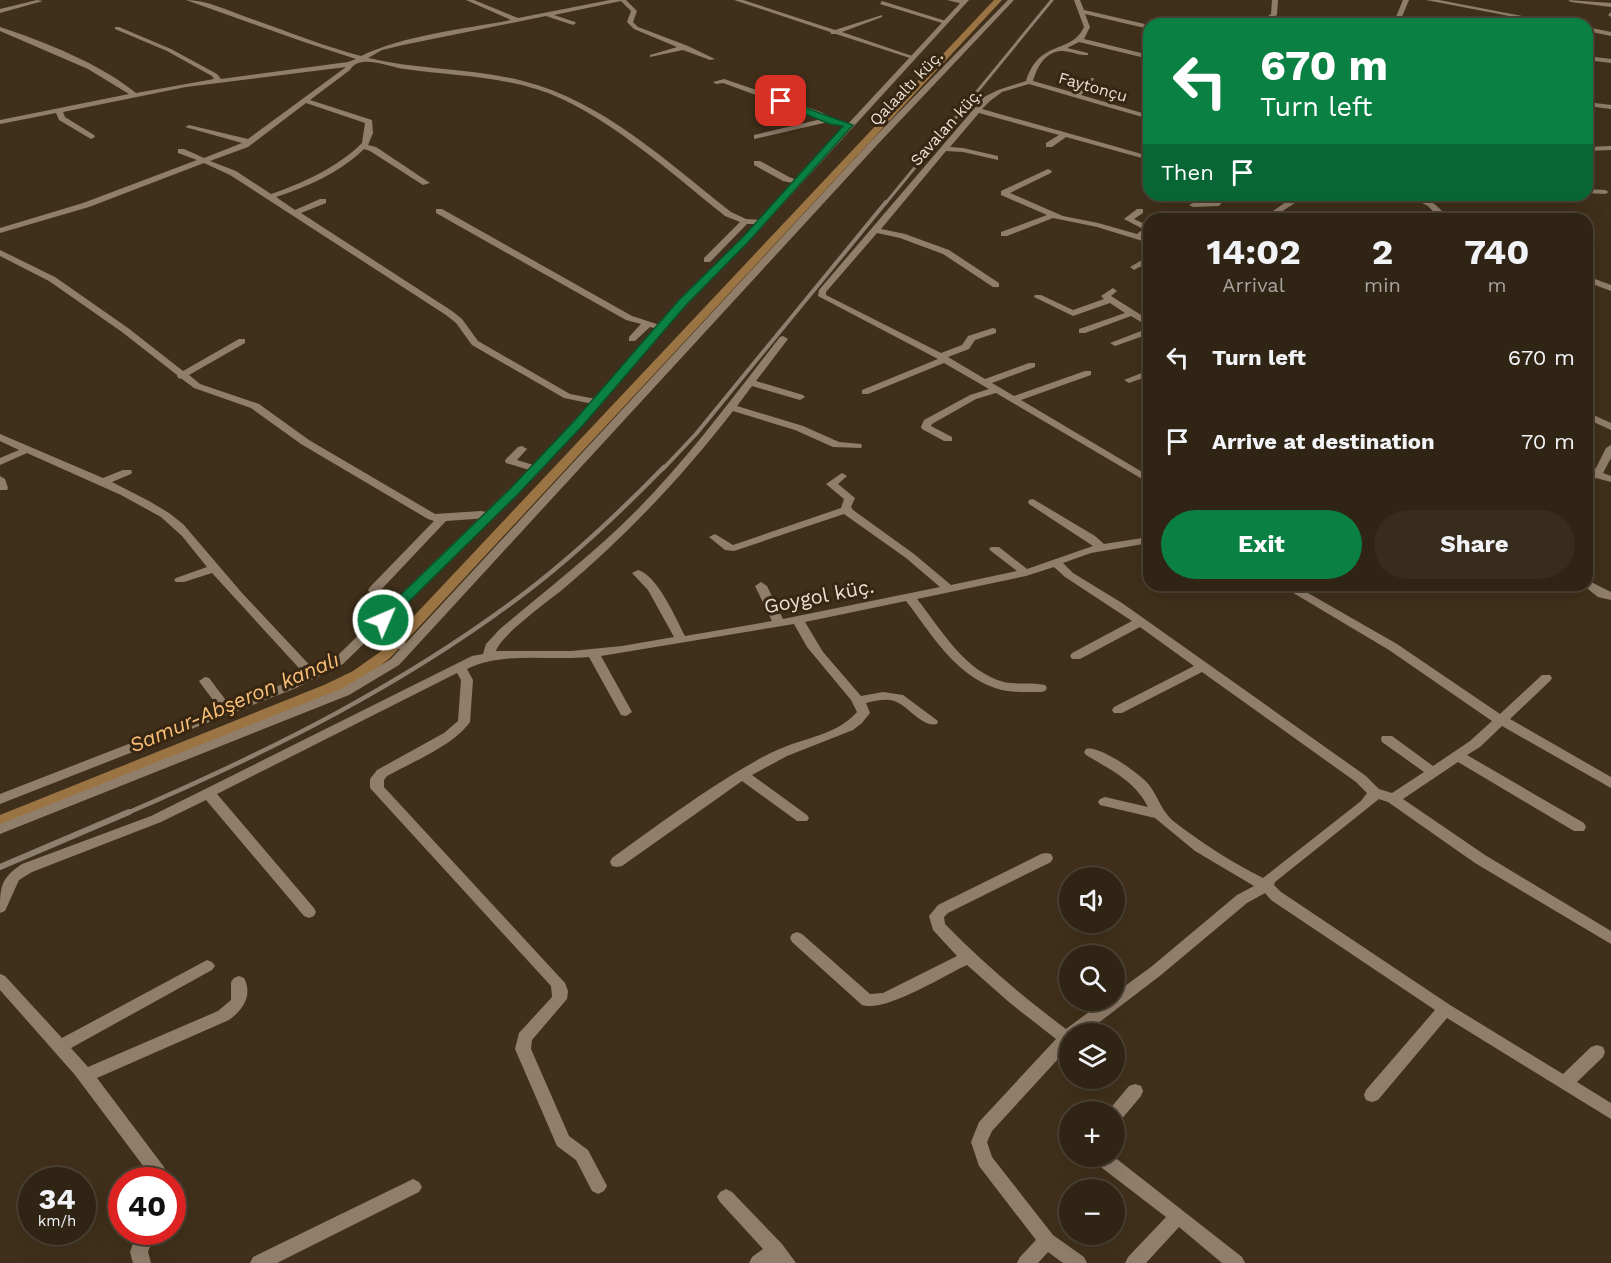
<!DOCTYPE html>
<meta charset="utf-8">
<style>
:root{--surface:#302414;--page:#382c1d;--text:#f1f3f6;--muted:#a8a4a0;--line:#4b4134;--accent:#0b8043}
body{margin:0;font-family:"Work Sans",sans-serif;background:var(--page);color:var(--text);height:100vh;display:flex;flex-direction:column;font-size:22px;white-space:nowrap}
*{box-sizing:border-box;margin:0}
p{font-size:20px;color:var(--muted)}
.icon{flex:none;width:33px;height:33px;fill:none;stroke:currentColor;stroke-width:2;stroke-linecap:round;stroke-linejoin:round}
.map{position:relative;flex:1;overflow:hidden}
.drawer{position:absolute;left:1143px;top:213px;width:450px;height:378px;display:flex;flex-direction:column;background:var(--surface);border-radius:18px;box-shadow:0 6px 24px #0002,0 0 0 2px var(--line)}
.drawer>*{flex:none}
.hud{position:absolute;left:1143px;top:18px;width:450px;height:183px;border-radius:18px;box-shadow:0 6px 24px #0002,0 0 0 2px var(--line);background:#0b8043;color:#fff;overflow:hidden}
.buttons{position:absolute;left:1059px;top:867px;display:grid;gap:12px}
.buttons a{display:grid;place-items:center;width:66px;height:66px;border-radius:50%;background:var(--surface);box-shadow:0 6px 24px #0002,0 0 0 2px var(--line);font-size:30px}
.speed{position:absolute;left:18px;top:1167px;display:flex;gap:12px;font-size:30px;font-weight:700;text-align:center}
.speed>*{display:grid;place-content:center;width:78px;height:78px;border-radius:50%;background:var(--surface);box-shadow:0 6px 24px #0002,0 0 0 2px var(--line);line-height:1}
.speed small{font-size:15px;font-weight:400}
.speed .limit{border:9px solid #d22;background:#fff;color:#111}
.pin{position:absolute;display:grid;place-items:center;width:51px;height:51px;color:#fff;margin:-26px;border-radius:12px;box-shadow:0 3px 9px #0006}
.me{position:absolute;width:66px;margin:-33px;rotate:45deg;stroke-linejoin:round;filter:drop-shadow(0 0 4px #0008)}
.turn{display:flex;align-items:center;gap:21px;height:126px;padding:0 18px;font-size:27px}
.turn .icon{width:78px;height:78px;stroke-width:2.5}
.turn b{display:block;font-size:42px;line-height:51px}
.then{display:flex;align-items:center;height:57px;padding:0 18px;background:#0003;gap:12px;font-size:22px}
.eta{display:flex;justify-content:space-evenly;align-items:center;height:102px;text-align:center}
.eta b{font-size:36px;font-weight:700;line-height:42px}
.button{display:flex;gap:12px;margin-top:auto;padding:12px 18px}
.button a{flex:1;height:69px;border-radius:36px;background:var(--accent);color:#fff;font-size:24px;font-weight:700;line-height:69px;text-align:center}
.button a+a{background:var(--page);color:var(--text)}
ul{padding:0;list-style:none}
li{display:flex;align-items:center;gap:18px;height:84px;padding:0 18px}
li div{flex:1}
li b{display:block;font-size:22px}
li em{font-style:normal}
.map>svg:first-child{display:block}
</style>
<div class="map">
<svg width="1611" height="1263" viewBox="0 0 1611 1263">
<rect width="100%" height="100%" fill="#40301b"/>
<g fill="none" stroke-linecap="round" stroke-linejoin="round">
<path fill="#9b7443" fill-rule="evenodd" d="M994 0H1002L390 658 363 679 336 693 0 828V815L324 685 353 671 380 652Z"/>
<g fill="#907e6a" fill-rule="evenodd">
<path d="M37 0 43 1 0 13V9Z"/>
<path d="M186 0C207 0 229 11 249 18 286 31 323 46 361 56 404 35 464 29 511 20L466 0H474L518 18 610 0H626L637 11 633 22 638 27 688 46 715 59 710 60 683 50 650 57V55L677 47 634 29 627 22 631 11 621 1 554 15 575 22 576 23 573 25 546 16 403 45 382 50 368 58C419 70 472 68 523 81 603 101 667 162 731 212L746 219 761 220 765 222 761 224H747L710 262H704V258L740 222 725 216C672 174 600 108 536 89 493 76 448 75 405 69 389 67 359 53 350 70L310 100 372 120 373 133 368 145 376 147 430 183 423 185 370 151 364 149C341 172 307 187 276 197L295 210 320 199H326V203L301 213 452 311 462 319 478 341 570 394 601 400V404L598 405 564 398 472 345 456 323 446 315 230 175 204 163 89 207 0 233V228L83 203 197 160 178 153V149H184L204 158 242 143 185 127 189 125 248 139 346 67 186 87 63 112 65 117 94 135 95 137 91 139 59 120 56 113 0 124V120L129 94 88 69 0 31V27C43 41 101 64 136 93L214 79 212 76 167 51 115 29V27H119L171 49 217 74 221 79 348 62 356 59 304 42ZM306 103 365 123 362 143C338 167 303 183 271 194L236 171 210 161 248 147Z"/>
<path d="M734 0H743L835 30 882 15V17L842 32 915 57 910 58 836 34H831L830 32Z"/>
<path d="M947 0H962L966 2 963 4Z"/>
<path d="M1008 0H1014L877 145 399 665 349 695 0 834V824L341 689 391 659 400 649 364 638 362 635 364 632 368 631 406 643 871 141Z"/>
<path d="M1074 0H1080L1084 10 1149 25V29L1085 14 1090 27 1084 39 1149 55V59L1079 42 1067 48 1088 53V55C1079 56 1069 50 1060 51 1044 53 1037 68 1033 81L1075 93 1089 78H1093L1094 79 1081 95 1149 115V119L1029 84 1002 92 990 101 982 109 1149 156V160L1066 137 1052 147H1046V143L1059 135 979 113 950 147 963 148 998 156V160L963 152 946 151 881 229 905 234 949 250 999 283V287H993L943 254 900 238 877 233 826 292V295L941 353 962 345 968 336 993 328 996 329V333L975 340 969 349 948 357 985 379 1029 363H1035V367L992 383 1014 396 1085 371H1091V375L1021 400 1149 476V483L996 393 976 399 932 424 931 426 952 437V441H944L922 429 921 427 924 420 970 395 989 389 944 363 868 394H862V390L938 359 818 296 819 290 984 97 998 90 1026 81C1040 38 1071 55 1084 27Z"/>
<path d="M1272 0H1278L1277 15 1264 24H1256L1271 14Z"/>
<path d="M1403 0H1409L1399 24H1393Z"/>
<path d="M1426 0H1439L1564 24H1550Z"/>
<path d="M1568 0 1611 3V7L1571 2Z"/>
<path d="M882 1 946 21 947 22 942 23 880 4Z"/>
<path d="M1611 12V17L1608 15Z"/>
<path d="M1587 27 1611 32V36L1587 31Z"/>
<path d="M1587 56 1611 59V63L1587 60Z"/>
<path d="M724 79 821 112 835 120 853 125 849 127 828 122 754 139V135L822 119 723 83 716 84 713 82Z"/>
<path d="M1587 102 1611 105V109L1587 106Z"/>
<path d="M1611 146V150L1587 151V147Z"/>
<path d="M754 161H760L789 177 802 182 798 184 783 181 754 165Z"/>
<path d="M1048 169 1052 171 1051 173 1010 193 1063 216 1098 223 1137 234 1143 229 1124 219 1137 209H1143V213L1134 219 1149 226V232L1145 236 1149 237V243L1097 227 1053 218 1007 236H1001V232L1047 215 1001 195V191Z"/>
<path d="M1587 189 1605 190 1609 192 1605 194 1587 193Z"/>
<path d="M1220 195H1228L1219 206 1193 207 1189 205 1193 203 1214 202Z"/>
<path d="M1269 195 1303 197 1326 195 1303 201H1298L1270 219H1261L1289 200Z"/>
<path d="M1406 195C1426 195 1437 204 1449 219H1440L1428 206Z"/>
<path d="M436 209H442L632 316 666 327 661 330 650 327 635 341H629V337L641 324 626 320 436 213Z"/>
<path d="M1530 212H1536V219H1528Z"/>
<path d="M0 250 55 277 128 328 183 371 239 339H245V343L189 375 200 384 259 404 309 440 435 514 481 511 492 513 493 515 488 518 446 521 378 593H370L368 590 370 587 434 521 428 519 301 444 251 408 194 388 182 379 178 378 177 375 122 332 49 281 0 256Z"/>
<path d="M1149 256V262L1134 270 1130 267Z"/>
<path d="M1587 276 1611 285V291L1587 282Z"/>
<path d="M1113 288 1117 291 1111 296 1149 320V327L1131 316 1085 333H1079V329L1125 313 1110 303 1073 316 1034 297 1035 295H1041L1073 310 1104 299 1101 296Z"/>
<path d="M1149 328V334L1115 346 1110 343Z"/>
<path d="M783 336 788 339 756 381 803 395 805 397 800 400 752 386 737 406 803 426 839 442 861 444 862 446 861 448 833 447 795 430 733 411C682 477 626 536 562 590 548 601 500 636 496 651H571L622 646 674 637 648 590 632 573 638 570C658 576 675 617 685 636L772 621 755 586 761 582 767 586 783 619 940 587 906 558 844 514 734 551 725 550 709 537 715 534 733 545 841 508 844 499 826 484 842 473 847 476 838 484 855 498 851 507 853 510 914 554 951 585 1017 571 991 551 989 549 991 547H999L1027 569 1093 546 1029 504 1028 502 1029 500 1033 499 1095 536 1104 544 1149 537V543L1091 553 1063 563 1073 573 1122 603 1366 776 1379 789 1392 793 1424 772 1382 742 1381 739 1382 736H1392L1433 766 1470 741 1492 721 1389 650 1280 585H1294L1397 644 1500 714 1542 675H1550L1552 678 1550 681 1510 719 1611 777V788L1502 726 1480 747 1467 755 1584 823 1586 827 1584 831H1574L1458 762 1403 799 1485 855 1611 931V944L1475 863 1388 802 1379 799 1275 882 1274 885 1281 892 1450 1005 1563 1074 1591 1047 1597 1045 1603 1047 1605 1052 1603 1057 1577 1082 1611 1103V1119L1447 1018 1378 1100 1372 1102 1366 1100 1364 1095 1366 1090 1435 1010 1271 900 1265 893 1247 903 1161 975 1084 1034H1070V1046L992 1131 987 1142 992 1157 1053 1235 1084 1257 1087 1263H1063L1048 1252 1038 1263H1017L1020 1257 1036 1240 979 1166 971 1142 979 1122 1056 1039 1010 1003 967 965C943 976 885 1013 862 1005L792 942 790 938 792 934 797 932 802 934 870 994 883 993 957 956 933 930 929 916 938 905 1041 854 1046 853 1051 854 1053 858 1051 862 948 913 944 917 945 924C983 963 1023 997 1066 1029L1105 1000H1114V994L1151 967 1237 895 1254 886 1195 851 1155 818 1100 805 1098 802 1100 799 1105 797 1148 807C1135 781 1111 770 1086 755L1084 752 1086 749C1099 745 1141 774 1149 785 1158 796 1161 810 1172 820 1200 842 1231 862 1263 878L1361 801 1367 793 1356 782 1202 672 1122 713H1114L1112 710 1114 707 1194 666 1140 627 1080 659H1072L1070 656 1072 653 1132 621 1065 577 1054 567 1026 576 917 599C940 628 965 672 1004 682 1017 685 1032 682 1045 685L1047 688 1045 691 1041 692C1026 692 1009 693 995 688 954 674 931 633 906 601L805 622 823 652 861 696 883 692 903 695 938 721 937 724C920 728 907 702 890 700 883 699 874 701 866 703L870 713 862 723 853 730 787 756 752 775 807 815 809 818 807 821H797L742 781 622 866 617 867 612 866 610 862 612 858C658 825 704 790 754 762 764 756 776 750 787 746 811 737 840 732 857 712L851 700 807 647 794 624 601 656 632 712 626 716 621 715 589 657C550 661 502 651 467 669L473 680 470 722C453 746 412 762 387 776L384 780V787L565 983 568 991 567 999 532 1040 531 1049 569 1136 588 1150 607 1186 604 1191 598 1194 592 1191 576 1160 557 1146 515 1049 519 1033 552 997 551 986 370 788V779L377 770 444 733 458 721 461 680 457 673 217 794 314 908 316 912 314 916 309 918 304 916 206 800 161 822 32 872 19 880 5 911 0 913C0 887 0 879 22 864L151 816 472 656 483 654 486 644 500 629C545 591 592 555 634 513 688 459 733 397 780 337Z"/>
<path d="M1149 370V376L1129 383 1124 380Z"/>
<path d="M1587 412 1611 423V430L1587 419Z"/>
<path d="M0 434 103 478 123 470H131L132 472 131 474 112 482 149 501 169 513 183 524 242 593 317 673 319 676 317 679H309L212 573 184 582H176L174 580 176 578 207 567 182 536 161 517 121 495 27 453 0 465V458L19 450 0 441Z"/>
<path d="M1611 445V458L1603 473 1611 476V482L1596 478 1587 482V474L1596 468 1606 448Z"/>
<path d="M522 446 527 449 517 460 540 467 541 469 540 471 536 472 506 463 505 461 506 459 518 447Z"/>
<path d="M0 476 5 479 8 488 7 490H0Z"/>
<path d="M1587 580 1611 592V600L1598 597 1583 585H1587Z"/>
<path d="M205 677 209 678 231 707 233 710 231 713H223L201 684 199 681Z"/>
<path d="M207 960 212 962 215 966 212 970 71 1048 88 1067 218 1011 231 1000V982L234 978 239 976 244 978C253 995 243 1010 229 1020L97 1078 164 1167 168 1180H152L150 1175 75 1075 0 990V974L5 976 62 1038Z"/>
<path d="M1135 1084 1141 1086 1143 1091 1141 1096 1120 1121 1114 1123V1112L1108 1111 1129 1086Z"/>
<path d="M1091 1156H1113L1242 1257 1245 1263H1222L1179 1227 1146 1263H1125L1128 1257 1166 1217 1093 1161Z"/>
<path d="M413 1179 419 1182 422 1187 419 1192 277 1263H250L253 1257Z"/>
<path d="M726 1189 732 1192 782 1244 796 1263H749L752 1257 763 1249 720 1202 717 1197 720 1192Z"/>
<path d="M137 1232H155L148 1252 151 1263H133L130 1252Z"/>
</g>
<path fill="#907e6a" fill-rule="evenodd" d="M963 0H969L749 241 685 305 601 404 540 471 343 664 296 688 0 804V794L288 682 335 658 532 467 595 400 679 301 743 237Z"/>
<path stroke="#8e806f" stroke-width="3" d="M885 204 1052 0"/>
<path stroke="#8e806f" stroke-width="4" d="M663 469 696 434 886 202"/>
<path stroke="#8e806f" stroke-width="4.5" d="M125 814C267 753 408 683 530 589 578 552 622 510 664 467"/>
<path stroke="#8e806f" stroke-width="6" d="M0 867 129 812"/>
</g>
<path fill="#0b8043" stroke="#07532c" stroke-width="1.5" d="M778 100H784L853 125 749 241 686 305 584 424 518 494 388 622H378L376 620 378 617 510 489 576 419 679 300 743 237 843 126 830 124 778 103Z"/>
<g text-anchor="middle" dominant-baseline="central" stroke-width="6" stroke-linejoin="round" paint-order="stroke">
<g font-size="16" fill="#ebe0d4" stroke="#362612">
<text transform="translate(1093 87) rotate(16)">Faytonçu</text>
<text transform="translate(906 88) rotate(-46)">Qalaaltı küç.</text>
<text transform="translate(946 127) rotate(-48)">Savalan küç.</text>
</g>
<g font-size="20" fill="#ebe0d4" stroke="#362612">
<text transform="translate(819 596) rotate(-11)">Goygol küç.</text>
</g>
<g font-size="21" font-style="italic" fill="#fabf78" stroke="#362612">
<text transform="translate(234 702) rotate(-23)">Samur-Abşeron kanalı</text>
</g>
</g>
</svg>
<div class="buttons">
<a><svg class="icon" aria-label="sound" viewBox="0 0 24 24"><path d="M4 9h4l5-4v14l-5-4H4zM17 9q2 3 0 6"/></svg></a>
<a><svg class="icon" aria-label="search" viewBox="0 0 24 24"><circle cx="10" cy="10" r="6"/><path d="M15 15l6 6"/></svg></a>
<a><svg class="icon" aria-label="layers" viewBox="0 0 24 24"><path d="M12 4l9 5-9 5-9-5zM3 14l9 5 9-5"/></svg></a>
<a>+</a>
<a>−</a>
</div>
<div class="speed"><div>34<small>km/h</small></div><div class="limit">40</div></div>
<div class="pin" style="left:781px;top:101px;background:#d93025"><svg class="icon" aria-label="arrive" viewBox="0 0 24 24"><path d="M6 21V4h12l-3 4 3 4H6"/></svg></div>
<svg class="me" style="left:383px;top:620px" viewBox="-20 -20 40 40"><circle r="17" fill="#0b8043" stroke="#fff" stroke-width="3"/><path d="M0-11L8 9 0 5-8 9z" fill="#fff"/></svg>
<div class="hud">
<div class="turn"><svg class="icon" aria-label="left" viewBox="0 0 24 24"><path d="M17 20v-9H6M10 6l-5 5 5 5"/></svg><div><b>670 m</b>Turn left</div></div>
<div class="then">Then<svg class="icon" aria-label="arrive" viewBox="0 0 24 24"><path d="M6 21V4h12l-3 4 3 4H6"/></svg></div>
</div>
<section class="drawer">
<div class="eta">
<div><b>14:02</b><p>Arrival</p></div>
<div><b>2</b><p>min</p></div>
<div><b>740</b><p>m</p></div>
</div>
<ul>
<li><svg class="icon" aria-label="left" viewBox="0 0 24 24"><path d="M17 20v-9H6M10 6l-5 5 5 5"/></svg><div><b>Turn left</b></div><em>670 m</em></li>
<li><svg class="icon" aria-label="arrive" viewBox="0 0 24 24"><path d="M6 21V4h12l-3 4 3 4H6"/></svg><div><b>Arrive at destination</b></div><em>70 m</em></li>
</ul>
<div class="button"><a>Exit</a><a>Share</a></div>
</section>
</div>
